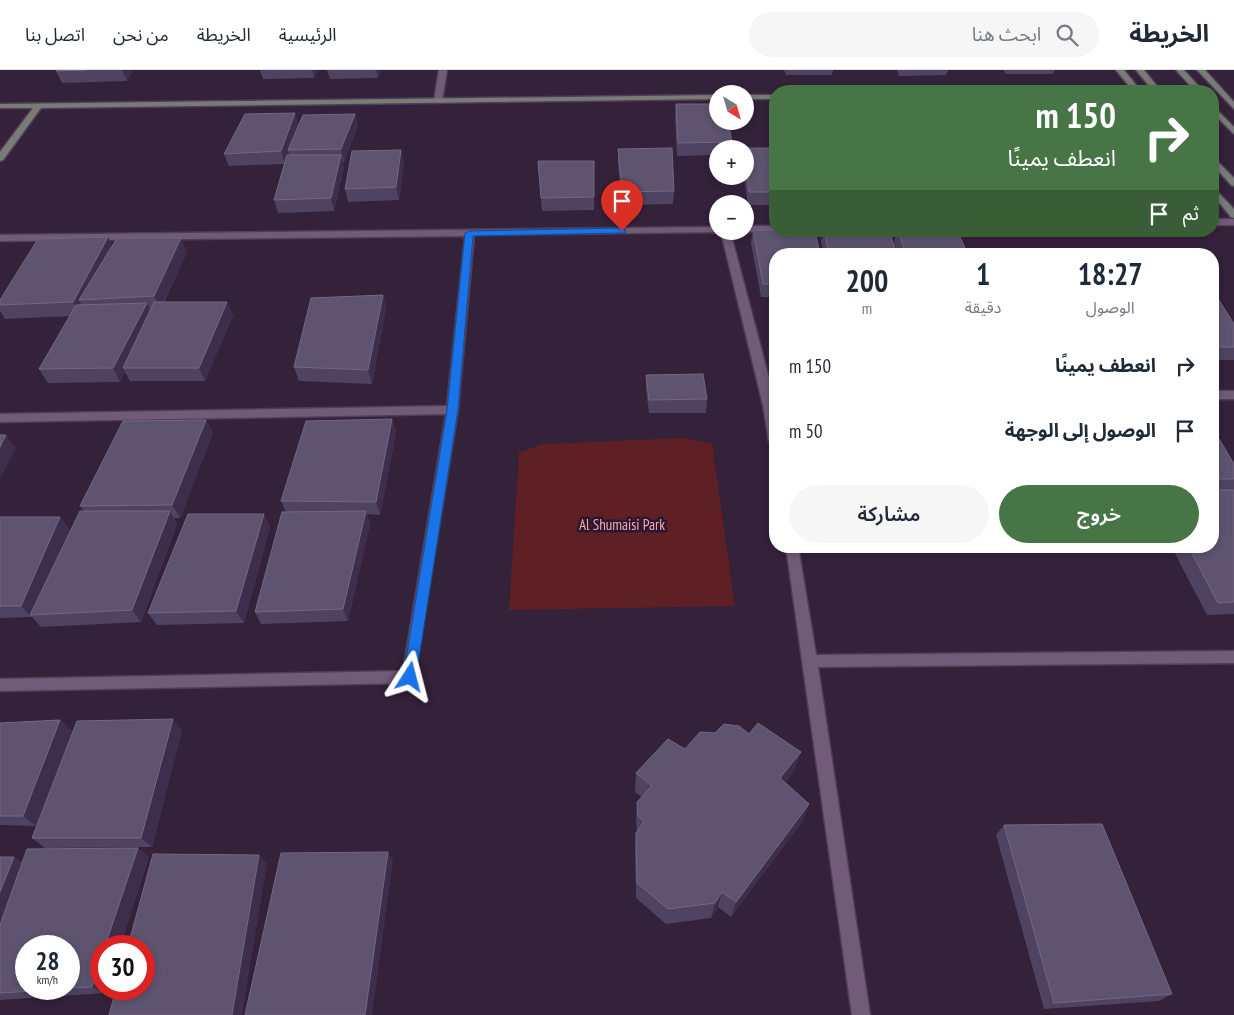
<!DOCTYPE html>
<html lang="ar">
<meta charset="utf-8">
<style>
:root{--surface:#fff;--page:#f6f6f7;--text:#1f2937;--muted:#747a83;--line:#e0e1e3;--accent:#487545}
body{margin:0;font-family:"PT Sans Narrow","Noto Sans Arabic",sans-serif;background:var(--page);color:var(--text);direction:rtl;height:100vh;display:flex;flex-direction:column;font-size:19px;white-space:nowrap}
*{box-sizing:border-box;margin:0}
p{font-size:16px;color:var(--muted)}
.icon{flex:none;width:28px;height:28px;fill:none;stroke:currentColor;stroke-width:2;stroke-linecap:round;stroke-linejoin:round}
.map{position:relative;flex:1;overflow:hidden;direction:ltr}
.details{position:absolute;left:769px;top:178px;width:450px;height:305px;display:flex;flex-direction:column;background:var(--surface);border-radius:20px;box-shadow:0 2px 8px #0003;direction:rtl}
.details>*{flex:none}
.guide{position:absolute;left:769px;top:15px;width:450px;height:152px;border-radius:20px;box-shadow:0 2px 8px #0003;direction:rtl;background:#487545;color:#fff;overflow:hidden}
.needle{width:32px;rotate:143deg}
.buttons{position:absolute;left:709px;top:15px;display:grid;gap:10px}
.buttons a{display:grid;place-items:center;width:45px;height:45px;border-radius:50%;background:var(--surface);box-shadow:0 2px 8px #0003;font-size:25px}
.speed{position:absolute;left:15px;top:865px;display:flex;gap:10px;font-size:25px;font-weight:700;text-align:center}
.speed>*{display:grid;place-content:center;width:65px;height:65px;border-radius:50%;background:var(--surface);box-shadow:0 2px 8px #0003;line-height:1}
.speed small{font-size:12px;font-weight:400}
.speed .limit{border:8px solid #d22;background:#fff;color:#111}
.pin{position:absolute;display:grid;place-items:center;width:42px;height:42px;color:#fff;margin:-51px -21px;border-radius:50% 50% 50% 0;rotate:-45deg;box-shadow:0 0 5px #0007}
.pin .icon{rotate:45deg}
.me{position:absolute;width:55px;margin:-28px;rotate:9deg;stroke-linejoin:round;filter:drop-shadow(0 0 4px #0008)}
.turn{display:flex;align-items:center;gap:18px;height:105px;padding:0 20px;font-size:22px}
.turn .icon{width:65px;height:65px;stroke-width:2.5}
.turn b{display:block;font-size:35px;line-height:42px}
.then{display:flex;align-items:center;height:48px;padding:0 20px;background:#0003;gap:10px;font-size:19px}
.eta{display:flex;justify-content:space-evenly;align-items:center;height:85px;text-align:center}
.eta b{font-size:30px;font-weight:600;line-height:35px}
.cta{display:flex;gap:10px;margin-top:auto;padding:10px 20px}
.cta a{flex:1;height:58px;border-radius:30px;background:var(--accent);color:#fff;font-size:20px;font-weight:600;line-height:58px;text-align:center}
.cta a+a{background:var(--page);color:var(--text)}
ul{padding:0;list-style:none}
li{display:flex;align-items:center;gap:15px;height:65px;padding:0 20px}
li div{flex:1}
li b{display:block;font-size:19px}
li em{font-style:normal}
header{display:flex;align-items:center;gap:30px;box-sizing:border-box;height:70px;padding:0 25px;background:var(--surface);border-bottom:1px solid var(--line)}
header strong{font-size:24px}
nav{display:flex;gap:28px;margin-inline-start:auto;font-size:18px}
.search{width:350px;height:45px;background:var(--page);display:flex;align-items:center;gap:12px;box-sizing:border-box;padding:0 18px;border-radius:28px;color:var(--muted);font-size:19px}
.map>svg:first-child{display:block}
</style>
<header>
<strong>الخريطة</strong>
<div class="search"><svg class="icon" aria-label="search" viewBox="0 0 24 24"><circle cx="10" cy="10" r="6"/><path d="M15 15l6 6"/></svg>ابحث هنا</div>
<nav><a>الرئيسية</a><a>الخريطة</a><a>من نحن</a><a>اتصل بنا</a></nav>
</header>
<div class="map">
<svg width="1234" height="945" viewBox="0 0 1234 945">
<rect width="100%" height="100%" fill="#34213a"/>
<path fill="#5e1f25" d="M681 368 712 373 735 536 509 540 519 382 544 374Z"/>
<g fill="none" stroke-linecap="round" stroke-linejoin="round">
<g stroke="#4f3e54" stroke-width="3">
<g id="minor">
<path d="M439 0H447L442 31 438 33 434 31Z"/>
<rect x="1212" y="149" width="22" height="6"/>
<path d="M745 156H775V161H777L745 162 743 161H745Z"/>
<path d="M718 157V161H730L775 331V376L769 372 763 335 721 162 474 165 458 340 414 611 409 613 0 621V609L403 601 446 344 0 352V344L447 336 465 166 0 171V165Z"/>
<rect x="1212" y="321" width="22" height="8"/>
<path d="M786 476H798L816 585 1234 581V593L818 597 870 945H852Z"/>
</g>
</g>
<g stroke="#4f3e54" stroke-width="3">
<g id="secondary">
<path d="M1116 0H1124L1141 21H1133Z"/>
<path d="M1136 0H1144L1161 21H1153Z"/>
<path d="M1176 0H1184L1203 21H1195Z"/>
<path d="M1197 0H1205L1234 32V39Z"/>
<path d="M718 25V29L41 38 3 90 0 91V82L33 38H0V34Z"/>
<rect x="745" y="25" width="30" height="4"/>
<path d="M1212 35 1234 57V64L1212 42Z"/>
<path d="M1212 86 1234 108V116L1231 115 1212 94Z"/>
<path d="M1212 116 1234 139V148L1231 147 1212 124Z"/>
</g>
</g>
<use href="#minor" fill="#715b79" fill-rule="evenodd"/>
<use href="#secondary" fill="#787b77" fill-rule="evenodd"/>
</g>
<g fill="#4e4462">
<path d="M57 0H133L127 11 62 13 56 1Z"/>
<path d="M260 0H318L314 8 263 9Z"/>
<path d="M327 0H381L378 8 330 9Z"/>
<path d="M784 0H833L832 5H786Z"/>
<path d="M897 0H948L946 5 899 6Z"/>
<path d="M1003 0H1055L1053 4H1006Z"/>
<path d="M676 34 732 72 731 79H718V85L677 86 675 47Z"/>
<path d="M355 44 358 56 344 92H342L344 97 334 141 278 143 274 130 284 94 229 96 224 84 299 55Z"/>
<path d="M775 78V135H748L744 106H745V79Z"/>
<path d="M618 79 674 121 673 134 622 135 618 92Z"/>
<path d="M401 80 404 93 399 130 348 132 345 119Z"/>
<path d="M538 91H594V140L542 141Z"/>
<path d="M753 160 775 184V258L770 235 771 227H761L751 173Z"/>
<path d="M823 161H889L897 184H824L821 172Z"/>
<path d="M897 161H957L968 184H898L894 172Z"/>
<path d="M112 176 187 182 164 232H227L233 245 205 311H130L125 302 120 312 48 313 39 299 70 246 5 249 0 241V230Z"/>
<path d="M1212 219 1234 254V290H1212Z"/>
<path d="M383 225 386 238 372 314 299 311 294 297Z"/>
<path d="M646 305 707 329 706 343H649L646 319Z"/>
<path d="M392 349 396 362 380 445 367 444 370 454 348 551 261 554 255 542 286 442 281 431Z"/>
<path d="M206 350 213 363 180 448H174L177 454 141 552 41 557 32 547 0 548V447L70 460 56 492 84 441 80 436Z"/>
<path d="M1212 357 1234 394V544L1207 545 1171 476H1212Z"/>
<path d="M264 444 270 457 244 553 157 555 148 543Z"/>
<path d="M60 650 72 661 36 756 0 755V653Z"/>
<path d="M182 660 152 777 45 778 32 768Z"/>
<path d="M715 663 749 664 794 701 785 713 809 734 802 752 731 847 718 837 711 848 666 854 636 828 635 780 636 763 637 761 636 750 637 732 642 727 635 722 636 703Z"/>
<path d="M1004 755 1172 924 1159 931 1044 939 996 765Z"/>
<path d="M0 787H14L22 792 149 787 120 876H101L105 923 0 930Z"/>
</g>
<g fill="#3d2f4c">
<path d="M122 0H133L127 11Z"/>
<path d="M312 0H318L314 8Z"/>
<path d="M376 0H381L378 8Z"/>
<path d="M295 43 299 56 288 80 289 83 285 94 281 81Z"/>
<path d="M355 44 358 56 344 92 341 79Z"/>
<path d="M401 80 404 93 399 130 396 117Z"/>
<path d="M341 85 344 97 334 141 331 128Z"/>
<path d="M108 167 115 181 79 230 84 239 80 245 73 232Z"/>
<path d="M181 168 187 182 160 239 154 226Z"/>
<path d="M383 225 386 238 372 314 368 300Z"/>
<path d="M227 232 233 245 205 311 199 298Z"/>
<path d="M147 233 154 246 123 298 125 302 120 312 113 298Z"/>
<path d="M392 349 396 362 380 445 376 432Z"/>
<path d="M206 350 213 363 180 448 172 435Z"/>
<path d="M6 365 16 378 0 409V377Z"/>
<path d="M170 441 177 454 141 552 132 540Z"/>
<path d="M366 441 370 454 348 551 343 539Z"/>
<path d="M264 444 270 457 244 553 236 541Z"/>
<path d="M60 447 70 460 33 545H30L32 548 21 536Z"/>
<path d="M173 649 182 660 152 777 141 768Z"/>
<path d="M60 650 72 661 36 756 23 746Z"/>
<path d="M801 682 794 701 774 727 780 708Z"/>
<path d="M809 734 802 752 731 847 736 832Z"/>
<path d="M138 778 149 787 120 876H105Z"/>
<path d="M388 782 393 791 372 945H365Z"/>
<path d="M259 785 267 794 242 945H232Z"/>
<path d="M14 787 28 796 0 865V822Z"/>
<path d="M722 822 718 837 711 848 715 833Z"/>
<path d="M101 889V919H106L105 923 92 917Z"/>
</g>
<g fill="#5e5470" stroke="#736883">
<path d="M57 0H86L56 1Z"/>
<path d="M676 34H718V51H728L732 72 678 73Z"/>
<path d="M295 43 281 81 224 84 245 44Z"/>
<path d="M355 44 341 79 288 80 303 45Z"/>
<path d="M672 78 674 121 622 122 618 79Z"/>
<path d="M743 78H775V122H749L745 91V79Z"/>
<path d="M401 80 396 117 345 119 352 81Z"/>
<path d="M287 85H341L331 128 274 130Z"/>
<path d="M538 91H594V127L541 128Z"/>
<path d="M753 160H775V161H815L820 184H775V214H763Z"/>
<path d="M824 161H889L897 184H829Z"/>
<path d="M898 161H957L968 184H906Z"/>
<path d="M108 167 73 232 0 235V230L38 169Z"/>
<path d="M117 168H181L154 226 79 230Z"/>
<path d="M1212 219 1234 254V277H1212Z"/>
<path d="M772 221H775V235Z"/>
<path d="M383 225 368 300 294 297 311 228Z"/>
<path d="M154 232H227L199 298H123Z"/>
<path d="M147 233 113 298 39 299 76 235Z"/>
<path d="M703 304 707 329 649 330 646 305Z"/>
<path d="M392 349 376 432 281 431 306 351Z"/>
<path d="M206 350 172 435 80 436 123 351Z"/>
<path d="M1212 357 1234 394V409H1212Z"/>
<path d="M0 365H6L0 377Z"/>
<path d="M1212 420H1234V532L1218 533 1188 476H1212Z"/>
<path d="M80 441H170L132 540 30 545Z"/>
<path d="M366 441 343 539 255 542 282 442Z"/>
<path d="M188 444H264L236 541 148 543Z"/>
<path d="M0 447H60L21 536H0Z"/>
<path d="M173 649 141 768H32L77 651Z"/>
<path d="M60 650 23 746H0V653Z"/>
<path d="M758 653 801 682 780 708 809 734 736 832 722 822 715 833 668 839 637 813 636 763 644 751 638 746 637 732 652 716 636 703 668 669 685 679 700 662 715 663 724 654 739 656 749 664Z"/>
<path d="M1102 754 1172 924 1054 933 1004 755Z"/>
<path d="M138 778 105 876H101V889L92 917 69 918V876H26V919H65L0 923V855L27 779Z"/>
<path d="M388 782 365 945H245L281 783Z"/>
<path d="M153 784 259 785 232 945H109L116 919H144V876H128Z"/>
<path d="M0 787H14L0 822Z"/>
</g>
<path fill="#1a73e8" stroke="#114b97" d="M622 158 625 159V163L473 166 458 340 416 607 410 613 405 611 403 607 447 340 465 163 470 161Z"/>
<g text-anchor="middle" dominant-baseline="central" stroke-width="5" stroke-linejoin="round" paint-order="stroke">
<g font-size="15" fill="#faa8aa" stroke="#2a1730">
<text x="622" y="454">Al Shumaisi Park</text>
</g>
</g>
</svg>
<div class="buttons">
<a><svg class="needle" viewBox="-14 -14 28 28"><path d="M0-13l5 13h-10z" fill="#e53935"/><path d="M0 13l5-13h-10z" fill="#747a83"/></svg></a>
<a>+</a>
<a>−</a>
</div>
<div class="speed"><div>28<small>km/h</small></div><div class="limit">30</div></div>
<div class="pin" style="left:622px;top:161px;background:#d93025"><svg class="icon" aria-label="arrive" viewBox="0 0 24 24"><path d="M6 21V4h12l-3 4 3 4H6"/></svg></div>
<svg class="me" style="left:410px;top:607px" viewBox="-20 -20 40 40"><path d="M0-17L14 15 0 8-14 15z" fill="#1a73e8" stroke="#fff" stroke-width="4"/></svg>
<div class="guide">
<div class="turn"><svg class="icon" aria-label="right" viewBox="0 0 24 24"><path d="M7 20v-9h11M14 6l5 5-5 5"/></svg><div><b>150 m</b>انعطف يمينًا</div></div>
<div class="then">ثم<svg class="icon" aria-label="arrive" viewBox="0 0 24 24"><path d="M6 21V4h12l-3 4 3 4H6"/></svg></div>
</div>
<section class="details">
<div class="eta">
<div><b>18:27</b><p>الوصول</p></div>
<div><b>1</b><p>دقيقة</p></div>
<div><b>200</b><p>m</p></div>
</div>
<ul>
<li><svg class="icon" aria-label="right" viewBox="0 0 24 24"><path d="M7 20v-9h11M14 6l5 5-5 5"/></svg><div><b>انعطف يمينًا</b></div><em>150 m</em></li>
<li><svg class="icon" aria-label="arrive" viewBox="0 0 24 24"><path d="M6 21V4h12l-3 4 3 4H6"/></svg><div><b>الوصول إلى الوجهة</b></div><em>50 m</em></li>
</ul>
<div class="cta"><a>خروج</a><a>مشاركة</a></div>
</section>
</div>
